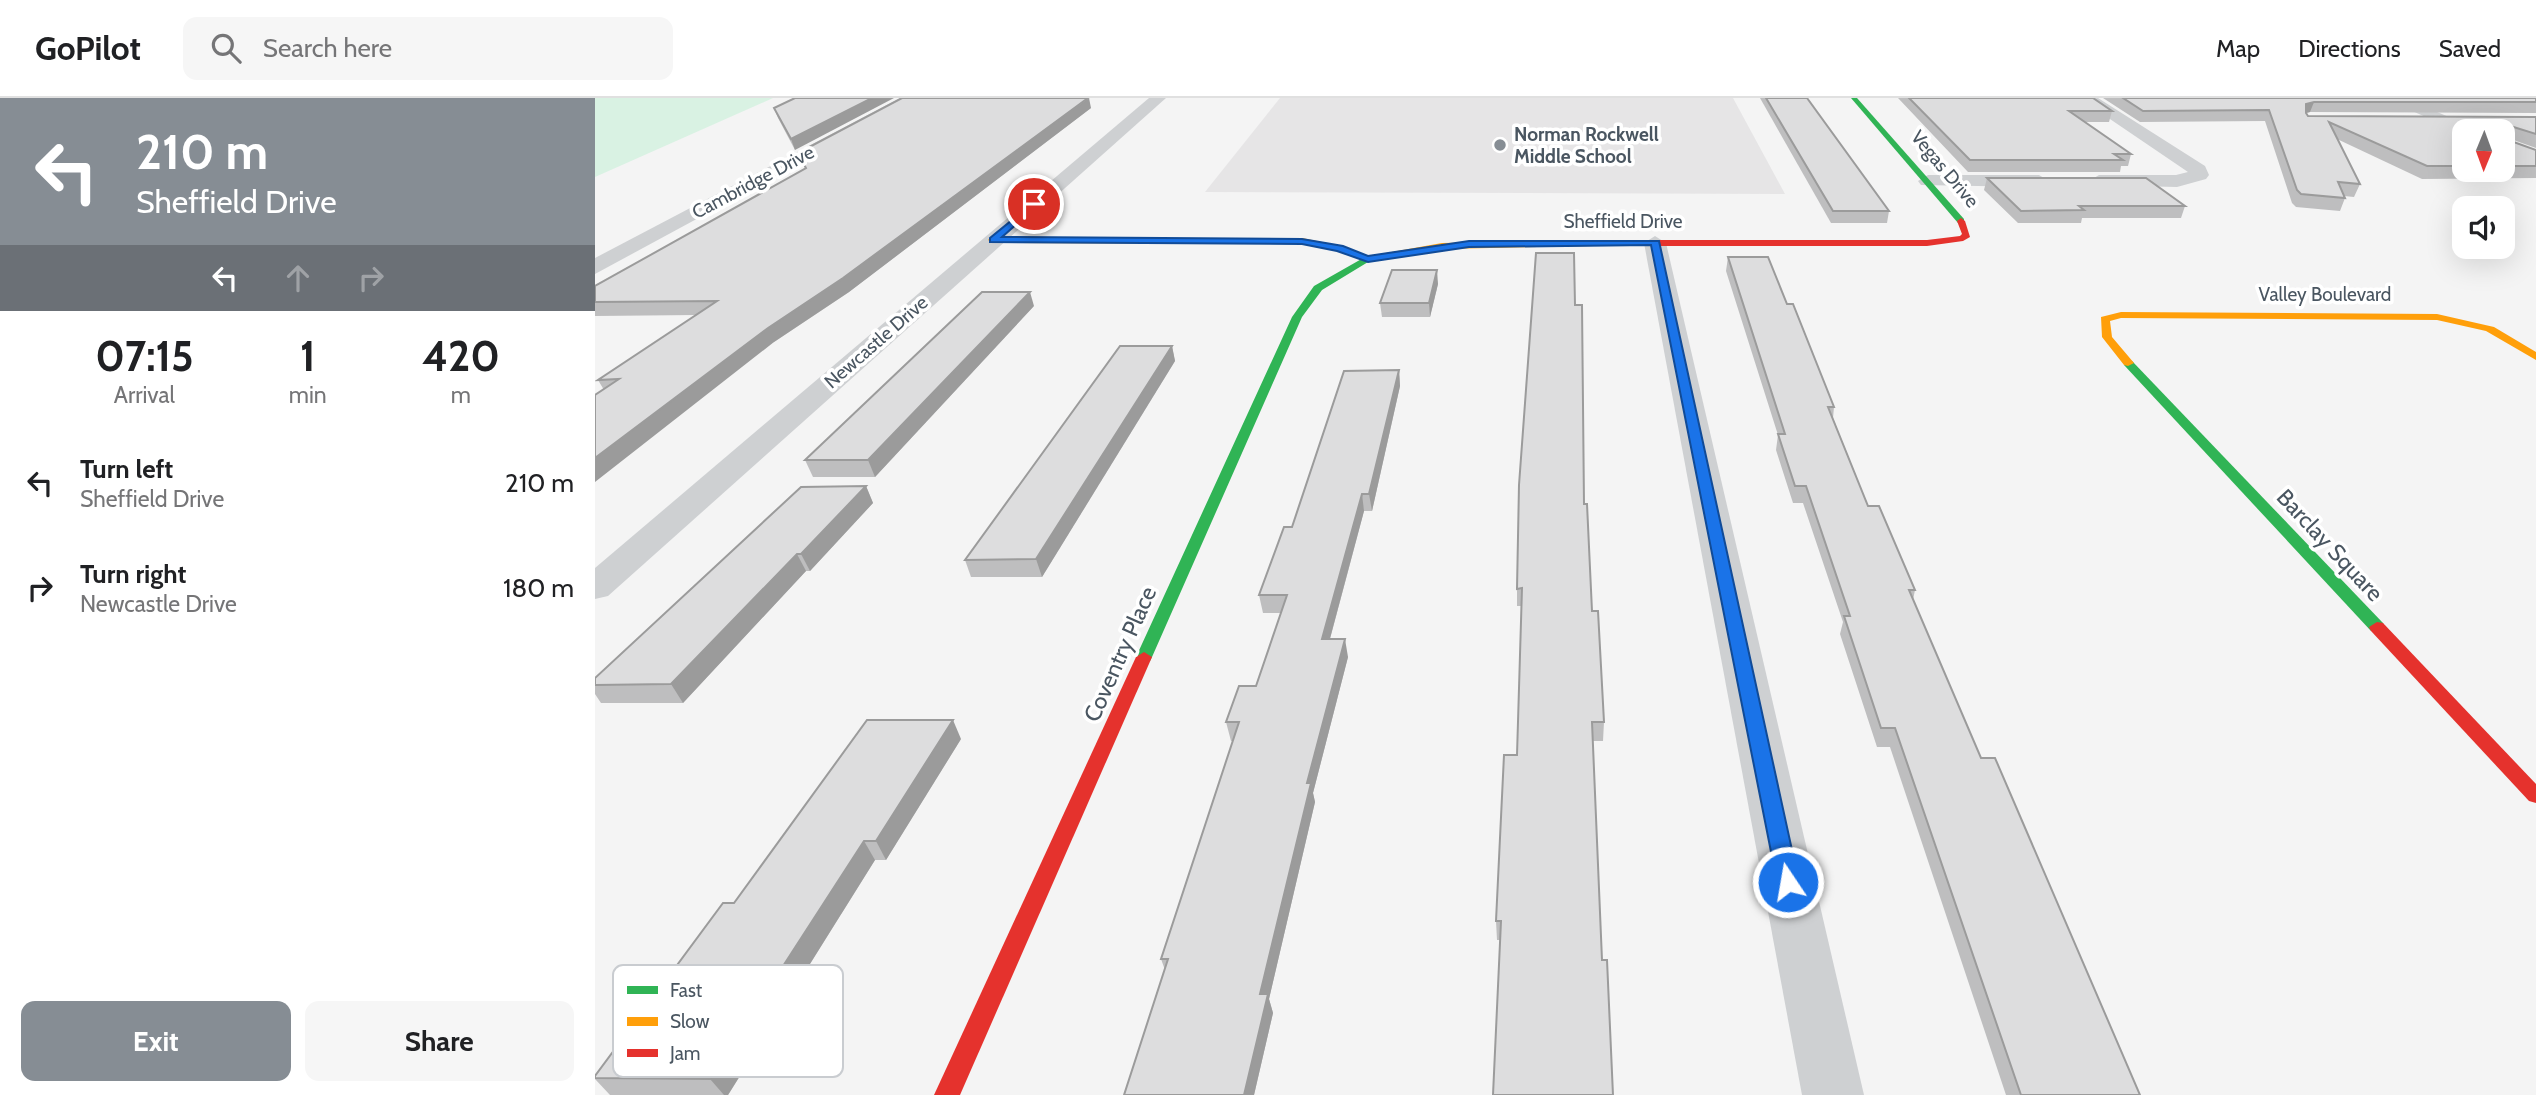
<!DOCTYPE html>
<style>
:root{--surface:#fff;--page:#f6f6f6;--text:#202124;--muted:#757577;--line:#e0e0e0;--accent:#868d94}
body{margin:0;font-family:Cabin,sans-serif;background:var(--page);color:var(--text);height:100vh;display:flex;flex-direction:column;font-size:26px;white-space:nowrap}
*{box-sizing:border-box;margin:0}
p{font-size:23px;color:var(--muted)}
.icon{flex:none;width:38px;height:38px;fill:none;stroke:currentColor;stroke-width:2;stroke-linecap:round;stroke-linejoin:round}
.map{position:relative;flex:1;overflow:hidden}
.details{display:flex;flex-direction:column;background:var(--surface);width:595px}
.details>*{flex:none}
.guide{background:#868d94;color:#fff;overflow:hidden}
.needle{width:46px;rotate:181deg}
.tools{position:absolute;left:1857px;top:21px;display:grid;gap:14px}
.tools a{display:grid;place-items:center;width:63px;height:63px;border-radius:14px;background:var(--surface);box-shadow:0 7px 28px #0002;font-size:35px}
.pin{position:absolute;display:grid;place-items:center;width:60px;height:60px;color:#fff;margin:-30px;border:4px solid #fff;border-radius:50%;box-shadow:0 2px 7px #0007}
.me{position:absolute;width:77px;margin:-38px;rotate:348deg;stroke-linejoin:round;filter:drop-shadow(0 0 5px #0008)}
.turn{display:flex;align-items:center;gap:24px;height:147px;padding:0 21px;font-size:32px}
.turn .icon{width:91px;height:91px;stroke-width:2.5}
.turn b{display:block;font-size:49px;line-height:60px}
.lanes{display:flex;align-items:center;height:66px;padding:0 21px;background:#0003;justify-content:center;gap:35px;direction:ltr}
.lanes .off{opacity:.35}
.eta{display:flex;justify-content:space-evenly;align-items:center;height:119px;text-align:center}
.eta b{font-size:42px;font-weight:700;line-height:49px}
.primary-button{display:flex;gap:14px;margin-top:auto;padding:14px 21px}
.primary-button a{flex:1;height:80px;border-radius:14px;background:var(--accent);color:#fff;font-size:28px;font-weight:700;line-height:80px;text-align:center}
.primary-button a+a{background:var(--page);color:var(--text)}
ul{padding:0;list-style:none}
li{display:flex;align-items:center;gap:21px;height:105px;padding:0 21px}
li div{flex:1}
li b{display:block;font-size:26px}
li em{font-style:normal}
header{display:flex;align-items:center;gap:42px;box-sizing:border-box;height:98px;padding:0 35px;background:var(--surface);border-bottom:2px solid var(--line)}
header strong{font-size:33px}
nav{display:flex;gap:38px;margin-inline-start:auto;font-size:24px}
.search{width:490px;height:63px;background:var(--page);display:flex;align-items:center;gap:18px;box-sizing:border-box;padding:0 24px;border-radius:14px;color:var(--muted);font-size:26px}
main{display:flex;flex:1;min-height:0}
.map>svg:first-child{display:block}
</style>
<header>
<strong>GoPilot</strong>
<div class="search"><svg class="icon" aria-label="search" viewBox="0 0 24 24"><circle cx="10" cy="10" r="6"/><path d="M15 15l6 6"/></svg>Search here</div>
<nav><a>Map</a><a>Directions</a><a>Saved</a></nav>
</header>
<main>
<section class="details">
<div class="guide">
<div class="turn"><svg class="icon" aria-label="left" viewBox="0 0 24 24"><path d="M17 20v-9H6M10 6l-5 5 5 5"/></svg><div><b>210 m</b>Sheffield Drive</div></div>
<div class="lanes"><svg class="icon" aria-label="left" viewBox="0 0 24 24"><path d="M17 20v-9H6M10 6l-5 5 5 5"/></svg><svg class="icon off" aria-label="ahead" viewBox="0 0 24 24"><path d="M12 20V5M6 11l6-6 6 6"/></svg><svg class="icon off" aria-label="right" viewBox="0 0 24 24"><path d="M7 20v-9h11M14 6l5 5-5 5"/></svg></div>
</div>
<div class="eta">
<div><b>07:15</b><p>Arrival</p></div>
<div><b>1</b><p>min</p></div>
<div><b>420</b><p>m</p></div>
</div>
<ul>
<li><svg class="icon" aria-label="left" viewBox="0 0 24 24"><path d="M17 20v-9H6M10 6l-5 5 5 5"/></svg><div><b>Turn left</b><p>Sheffield Drive</p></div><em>210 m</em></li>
<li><svg class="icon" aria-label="right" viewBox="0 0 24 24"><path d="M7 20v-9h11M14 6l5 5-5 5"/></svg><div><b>Turn right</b><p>Newcastle Drive</p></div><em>180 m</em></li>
</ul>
<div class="primary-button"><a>Exit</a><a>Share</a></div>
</section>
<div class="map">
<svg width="1941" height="997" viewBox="0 0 1941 997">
<rect width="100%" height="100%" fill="#f4f4f4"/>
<path fill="#e6e5e6" d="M685 0H1138L1190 96 610 94Z"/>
<path fill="#d9f2e3" d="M0 0H178L0 79Z"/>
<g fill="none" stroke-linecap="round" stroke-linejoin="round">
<g fill="#ced0d2" fill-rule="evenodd">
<path d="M305 0H325L0 176V160Z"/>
<path d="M554 0H571L13 498 0 501V470Z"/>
<path d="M1484 0H1503L1610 68 1614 77 1611 81 1582 89 1497 87 1494 83 1504 77H1581L1593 74Z"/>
<path d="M1788 0H1810L1886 33H1869V36Z"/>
<path d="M1333 77H1444L1454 83 1444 89 1326 87 1323 83Z"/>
<path d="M1060 138 1071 145 1269 997H1207L1049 145Z"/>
</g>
<g fill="#30b455" fill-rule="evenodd">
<path d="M1256 0H1262L1369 121V125H1363Z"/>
<path d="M770 159 778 161 727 192 707 219 557 559 555 563H543L541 559 697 219 719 188Z"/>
<path d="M1533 262 1537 263 1788 525 1790 529 1788 533H1776L1529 267V263Z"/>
</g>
<g fill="#ff9f0a" fill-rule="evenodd">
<path d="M395 140H707L747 148 774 158 847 145 998 142 1003 145 998 148 847 151 773 164 742 152 707 146 398 145 393 142Z"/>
<path d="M1526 214 1842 216 1899 229 1941 254V262L1891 233 1842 222 1526 220 1515 223 1517 239 1539 265 1533 268 1529 267 1507 239 1506 219Z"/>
</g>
<g fill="#e5322d" fill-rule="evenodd">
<path d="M1366 120 1370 123 1375 139 1368 143 1332 148H998L993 145 998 142H1332L1365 138 1367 136 1362 123Z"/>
<path d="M1782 524 1788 525 1941 686V705L1934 703 1776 533 1774 529Z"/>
<path d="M549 554 557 559 365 997H339L541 559Z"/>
</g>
</g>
<g fill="#bebebf" fill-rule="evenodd">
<path d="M200 0V52L183 20 179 10Z"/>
<path d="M1165 0H1212L1294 113 1292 125H1236Z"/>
<path d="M1303 0H1498L1517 13 1514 24H1490L1536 56 1533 68H1526L1525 74H1373Z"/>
<path d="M1508 0H1941V15L1715 14 1711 15 1713 18 1941 19V50L1913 40V42L1941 52V80L1827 81 1742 41 1765 86 1759 99 1749 98 1750 100 1745 113 1701 109 1697 105 1670 23 1545 24ZM1869 33H1908V72H1869Z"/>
<path d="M496 10 254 194 179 244 9 292 3 282 101 217 0 218V204L210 70 203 55Z"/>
<path d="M1392 80 1590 108 1586 120H1487L1486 125H1423L1389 92Z"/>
<path d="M1133 159 1192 206 1239 309 1238 320 1273 408 1320 492 1318 502 1386 660 1545 997H1411L1295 649H1282L1245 536 1248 524 1208 405H1198L1181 352 1183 337 1131 173Z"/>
<path d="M843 186 835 219H787L785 205Z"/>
<path d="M980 207 989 406 997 513 1009 624 1008 643H998L1007 862 1018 997 905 842H902L901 823 922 657 927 508H922V491Z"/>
<path d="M439 208 280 379H218L210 362Z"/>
<path d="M577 248 580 263 447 479H376L370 462Z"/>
<path d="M804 272 805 288 777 413H769L735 541 753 559 718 695 720 704 674 901 678 915 659 997H529L570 872 566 861 638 643H636L631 624 661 588 686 515H668L664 497Z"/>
<path d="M271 388 278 405 215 473H211L88 605H6L0 596V580Z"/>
<path d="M366 641 291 762H280L133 997H15L0 981V978L139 805Z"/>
</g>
<g fill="#9b9b9b">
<path d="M277 0H299L200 52 196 41Z"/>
<path d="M494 0 496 10 254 194 179 244 0 384V360L173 230Z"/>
<path d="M1719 4 1715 14 1707 16 1711 6Z"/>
<path d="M842 172 843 186 835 219 834 205Z"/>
<path d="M435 194 439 208 280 379 273 362Z"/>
<path d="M577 248 580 263 447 479 441 461Z"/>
<path d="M804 272 805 288 777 413 774 396Z"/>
<path d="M271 388 278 405 215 473 206 456Z"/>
<path d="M767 396 769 413 730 559 727 541Z"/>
<path d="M202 456 211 473 88 605 76 586Z"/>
<path d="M750 541 753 559 718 695 720 704 674 901 678 915 659 997H649L665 896 712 685Z"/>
<path d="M358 622 366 641 291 762 281 743Z"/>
<path d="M269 743 280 762 133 997H129L115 981Z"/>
</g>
<g fill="#ddddde" stroke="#9b9b9b" stroke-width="2">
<path d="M200 0H277L196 41 179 10Z"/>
<path d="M307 0H493L248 180 173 230 0 360V297L24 281 3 282 122 203 0 204V188L211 70 203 55Z"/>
<path d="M1171 0H1212L1294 113H1238Z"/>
<path d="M1314 0H1498L1517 13H1474L1536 56H1519L1528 62H1375Z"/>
<path d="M1528 0H1941V4H1719L1711 6V15L1713 18 1941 19V36L1912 27 1913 42 1941 52V68H1908V33H1869V68H1832L1734 24 1765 86 1743 84 1750 100 1706 96 1702 92 1674 12 1548 13Z"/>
<path d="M1392 80H1551L1590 108H1484L1489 112 1426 113Z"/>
<path d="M941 155H979L980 207H987L989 406H992L997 513H1003L1009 624H997L1007 862H1012L1018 997H898L906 823H901L909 657H922L927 490 922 491 924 387Z"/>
<path d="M1133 159H1173L1192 206H1198L1239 309H1233L1273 408H1284L1320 492H1314L1386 660H1400L1545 997H1426L1300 630H1286L1249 518H1255L1211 388H1200L1183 336H1190Z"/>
<path d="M797 172H842L834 205H785Z"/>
<path d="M387 194H435L273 362H210Z"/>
<path d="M525 248H577L441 461 370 462Z"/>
<path d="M804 272 774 396H767L727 541H750L712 685H716L665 896H673L649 997H529L573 861H566L644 624H631L644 588H661L692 497H664L689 429H697L749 273Z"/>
<path d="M271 388 206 456H202L76 586 0 587V580L206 389Z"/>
<path d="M272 622H358L281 743H269L115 981 0 980V978L128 805H139Z"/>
</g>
<path fill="#1a73e8" stroke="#114b97" stroke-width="2" d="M439 104 442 108 407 139 707 141 748 148 773 158 874 143H1064L1204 784 1201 790 1193 792 1186 790 1182 784 1056 147 874 149 773 164 742 153 707 146 395 144V140Z"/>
<circle fill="#868d94" stroke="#fff" stroke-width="2.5" cx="905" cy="47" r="7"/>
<g text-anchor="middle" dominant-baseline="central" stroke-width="7" stroke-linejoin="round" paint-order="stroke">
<g font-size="19" font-weight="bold" fill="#4a5661" stroke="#fff" text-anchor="start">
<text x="919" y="36">Norman Rockwell<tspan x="919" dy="22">Middle School</tspan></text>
</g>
<g font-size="19" fill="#4a5661" stroke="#fff">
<text transform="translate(1350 71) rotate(50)">Vegas Drive</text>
<text transform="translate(158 84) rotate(-28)">Cambridge Drive</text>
<text x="1028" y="123">Sheffield Drive</text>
<text x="1730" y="196">Valley Boulevard</text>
<text transform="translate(281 244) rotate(-41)">Newcastle Drive</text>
</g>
<g font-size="23" fill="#4a5661" stroke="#fff">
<text transform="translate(1735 447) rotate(47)">Barclay Square</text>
<text transform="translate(525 556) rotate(-66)">Coventry Place</text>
</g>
</g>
<rect x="18" y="867" width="230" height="112" rx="10" fill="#fff" stroke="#c9ccd0" stroke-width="2"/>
<rect x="32" y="888" width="31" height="8" fill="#30b455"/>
<rect x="32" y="919" width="31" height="9" fill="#ff9f0a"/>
<rect x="32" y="951" width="31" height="8" fill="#e5322d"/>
<g font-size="19" fill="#4a5661">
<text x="75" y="899">Fast</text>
<text x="75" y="930">Slow</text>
<text x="75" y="962">Jam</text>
</g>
</svg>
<div class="tools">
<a><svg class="needle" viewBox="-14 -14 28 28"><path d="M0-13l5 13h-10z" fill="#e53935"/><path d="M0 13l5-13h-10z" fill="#757577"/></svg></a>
<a><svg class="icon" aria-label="sound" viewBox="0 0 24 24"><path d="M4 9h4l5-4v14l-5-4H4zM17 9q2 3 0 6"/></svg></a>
</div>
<div class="pin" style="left:439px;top:106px;background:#d93025"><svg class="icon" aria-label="arrive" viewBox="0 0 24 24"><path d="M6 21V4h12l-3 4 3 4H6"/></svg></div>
<svg class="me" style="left:1193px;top:784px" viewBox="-20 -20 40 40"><circle r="17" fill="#1a73e8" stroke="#fff" stroke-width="3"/><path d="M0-11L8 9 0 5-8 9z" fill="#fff"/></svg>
</div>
</main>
